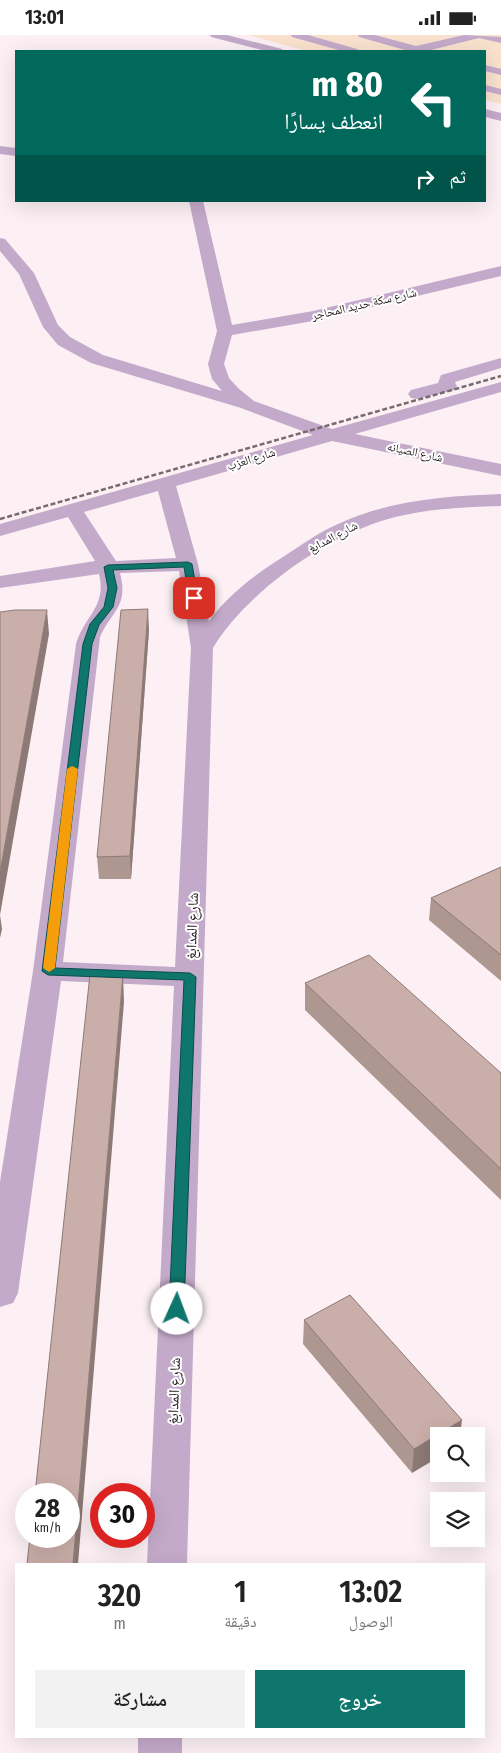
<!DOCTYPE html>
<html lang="ar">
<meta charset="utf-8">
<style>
:root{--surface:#fff;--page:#f2f2f2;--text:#222;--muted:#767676;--accent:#0f766e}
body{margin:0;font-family:"Fira Sans Condensed","Noto Naskh Arabic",sans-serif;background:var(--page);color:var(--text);direction:rtl;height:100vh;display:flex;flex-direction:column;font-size:19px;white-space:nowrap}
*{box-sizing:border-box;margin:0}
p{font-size:16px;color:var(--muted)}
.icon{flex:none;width:28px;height:28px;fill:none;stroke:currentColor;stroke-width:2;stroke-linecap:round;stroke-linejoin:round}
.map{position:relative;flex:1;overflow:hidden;direction:ltr}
.panel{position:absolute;left:15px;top:1528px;width:470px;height:175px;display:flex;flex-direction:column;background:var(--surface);border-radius:0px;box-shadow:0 5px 20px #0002;direction:rtl}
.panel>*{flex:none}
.guide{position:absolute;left:15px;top:15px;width:471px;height:152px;border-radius:0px;box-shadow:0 5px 20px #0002;direction:rtl;background:#00695c;color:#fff;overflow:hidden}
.fabs{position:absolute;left:430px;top:1392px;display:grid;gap:10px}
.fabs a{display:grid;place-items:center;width:55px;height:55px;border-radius:0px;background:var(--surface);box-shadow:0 5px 20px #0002;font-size:25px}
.speed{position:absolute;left:15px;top:1448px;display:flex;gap:10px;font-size:25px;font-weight:700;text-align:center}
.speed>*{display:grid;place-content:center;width:65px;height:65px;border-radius:50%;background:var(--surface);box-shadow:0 5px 20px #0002;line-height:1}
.speed small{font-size:12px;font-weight:400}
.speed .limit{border:8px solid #d22;background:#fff;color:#111}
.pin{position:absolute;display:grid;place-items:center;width:42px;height:42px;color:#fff;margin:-21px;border-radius:10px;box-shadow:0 2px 8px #0006}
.me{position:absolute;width:55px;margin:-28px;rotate:2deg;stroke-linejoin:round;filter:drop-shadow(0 0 4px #0008)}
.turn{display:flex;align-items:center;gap:18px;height:105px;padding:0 20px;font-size:22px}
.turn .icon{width:65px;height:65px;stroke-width:2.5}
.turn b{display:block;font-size:35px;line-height:42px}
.then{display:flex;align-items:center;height:48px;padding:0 20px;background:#0003;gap:10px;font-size:19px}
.eta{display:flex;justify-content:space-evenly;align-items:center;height:85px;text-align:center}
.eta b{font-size:30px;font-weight:600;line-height:35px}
.action{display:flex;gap:10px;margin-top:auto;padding:10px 20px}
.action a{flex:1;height:58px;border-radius:0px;background:var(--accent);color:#fff;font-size:20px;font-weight:600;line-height:58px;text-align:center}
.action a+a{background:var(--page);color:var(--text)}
.status{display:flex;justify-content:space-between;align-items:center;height:35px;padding:0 25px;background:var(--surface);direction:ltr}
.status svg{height:14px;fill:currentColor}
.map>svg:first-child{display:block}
</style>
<div class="status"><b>13:01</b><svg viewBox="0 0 49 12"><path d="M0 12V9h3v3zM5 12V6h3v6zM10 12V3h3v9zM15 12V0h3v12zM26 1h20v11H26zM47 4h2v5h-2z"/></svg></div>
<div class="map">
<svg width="501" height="1718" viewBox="0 0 501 1718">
<rect width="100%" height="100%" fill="#fcf0f4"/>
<path fill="#f9e1ce" d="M248 0H501V69L485 65V16H307Z"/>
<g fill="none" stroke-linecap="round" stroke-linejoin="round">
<g fill="#c4aaca" fill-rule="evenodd">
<path d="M210 0H227L282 14 283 16H266L211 2Z"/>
<path d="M291 0H308L357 14 358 16H342L292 2Z"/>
<path d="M358 0H375L416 11 464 0 501 2V8L479 3 427 16H404L405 15 359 2Z"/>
<path d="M485 30 501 34V40L485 36Z"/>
<path d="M485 50 501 54V60L485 56Z"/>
<path d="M485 74 501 78V86L485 82Z"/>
<path d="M0 111 16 113V121L0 119Z"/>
<path d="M189 166H203L232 290 313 276 501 231V241L313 286 232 300 224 329 229 343 238 353 254 366 332 394 501 347V357L355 399 501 429V441L332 406 176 451 198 529 209 586C229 559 257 538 286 520 303 509 319 497 338 489 389 465 446 461 501 459V471C463 472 424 474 388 484 325 502 247 557 213 613L187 1529H147L174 951 61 946 18 1258 13 1268 0 1272V1147L33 936 76 609C84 581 107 572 99 539L0 553V541L95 526 68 482 0 501V489L313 400 241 373 91 328 58 310 43 292 19 239 0 216V203L5 204 34 238 58 290 70 302 103 320 222 356 212 344 208 329 217 296ZM158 456 176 523 116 526 84 477ZM179 536 191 613 175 932 63 927 100 602C111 576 129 572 120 538Z"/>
<path d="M501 323V333L455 347 457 351 454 355 417 364 411 363 408 359 411 355 438 348 441 340Z"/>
<rect x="138" y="1701" width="44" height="17"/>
</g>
<path stroke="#766c6f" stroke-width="2.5" stroke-dasharray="5 2.5" stroke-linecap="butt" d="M0 484 501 341"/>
</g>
<g fill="#ae9691">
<path d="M149 595 131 844H99L97 822Z"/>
<path d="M501 832V946L429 885 431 863Z"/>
<path d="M305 948 501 1038V1165L305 975Z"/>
<path d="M304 1285 462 1385 412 1438 303 1309Z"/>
</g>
<g fill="#8d7a76">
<path d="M148 574 149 595 131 844 130 821Z"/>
<path d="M47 575 49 599 0 880V837Z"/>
<path d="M0 880 2 894 0 903Z"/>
<path d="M123 939 124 967 78 1529H73Z"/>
<path d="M462 1385 460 1401H439V1422L412 1438 414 1414Z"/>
</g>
<g fill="#caaea9" stroke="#8d7a76">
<path d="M148 574 130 821 97 822 121 575Z"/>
<path d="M15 575H47L0 837V577Z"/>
<path d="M501 832V920L431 863Z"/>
<path d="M369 920 501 1038V1134L305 948Z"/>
<path d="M90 939H123L73 1529H27L30 1501H69V1459H35Z"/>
<path d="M350 1260 462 1385 414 1414 304 1285Z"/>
</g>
<path fill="#0f766e" stroke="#0a4d48" d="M188 527 192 529 198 563 194 565 189 563 184 532 113 535 117 553 113 572 99 590 92 609 55 933 190 938 196 942 184 1274 182 1279 177 1280 172 1279 169 1274 184 945 48 940 42 936 83 609 90 589 104 572 108 553 104 532 108 530Z"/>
<path fill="#f59e0b" d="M72 731 78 734 55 933 49 937 43 933 67 734Z"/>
<g text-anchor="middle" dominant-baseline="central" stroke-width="4" stroke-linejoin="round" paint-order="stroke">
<g font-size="12" fill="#231a1d" stroke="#fff">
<text transform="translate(364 269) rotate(-13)">شارع سكة حديد المحاجر</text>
<text transform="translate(415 417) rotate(12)">شارع الصيانه</text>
<text transform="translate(251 424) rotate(-17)">شارع العزب</text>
<text transform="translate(333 502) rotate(-28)">شارع المدابغ</text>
</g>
<g font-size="15" fill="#231a1d" stroke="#fff">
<text transform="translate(192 891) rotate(-88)">شارع المدابغ</text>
<text transform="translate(174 1356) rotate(-88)">شارع المدابغ</text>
</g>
</g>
</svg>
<div class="fabs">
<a><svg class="icon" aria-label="search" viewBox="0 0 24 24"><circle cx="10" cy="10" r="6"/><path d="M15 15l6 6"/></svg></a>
<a><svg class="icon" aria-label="layers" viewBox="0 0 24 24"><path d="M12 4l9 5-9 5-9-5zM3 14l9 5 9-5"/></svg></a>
</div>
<div class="speed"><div>28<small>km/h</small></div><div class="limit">30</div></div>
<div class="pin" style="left:194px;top:563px;background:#d93025"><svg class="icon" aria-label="arrive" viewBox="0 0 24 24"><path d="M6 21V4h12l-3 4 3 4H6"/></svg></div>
<svg class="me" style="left:177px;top:1274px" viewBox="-20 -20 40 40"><circle r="19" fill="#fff"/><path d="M0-13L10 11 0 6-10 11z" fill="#0f766e"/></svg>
<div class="guide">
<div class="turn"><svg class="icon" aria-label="left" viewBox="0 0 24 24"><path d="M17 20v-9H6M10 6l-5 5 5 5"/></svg><div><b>80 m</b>انعطف يسارًا</div></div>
<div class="then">ثم<svg class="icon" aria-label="right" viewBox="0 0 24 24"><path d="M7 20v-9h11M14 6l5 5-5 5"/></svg></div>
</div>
<section class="panel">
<div class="eta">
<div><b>13:02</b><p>الوصول</p></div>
<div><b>1</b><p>دقيقة</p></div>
<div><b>320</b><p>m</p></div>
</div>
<div class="action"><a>خروج</a><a>مشاركة</a></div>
</section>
</div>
